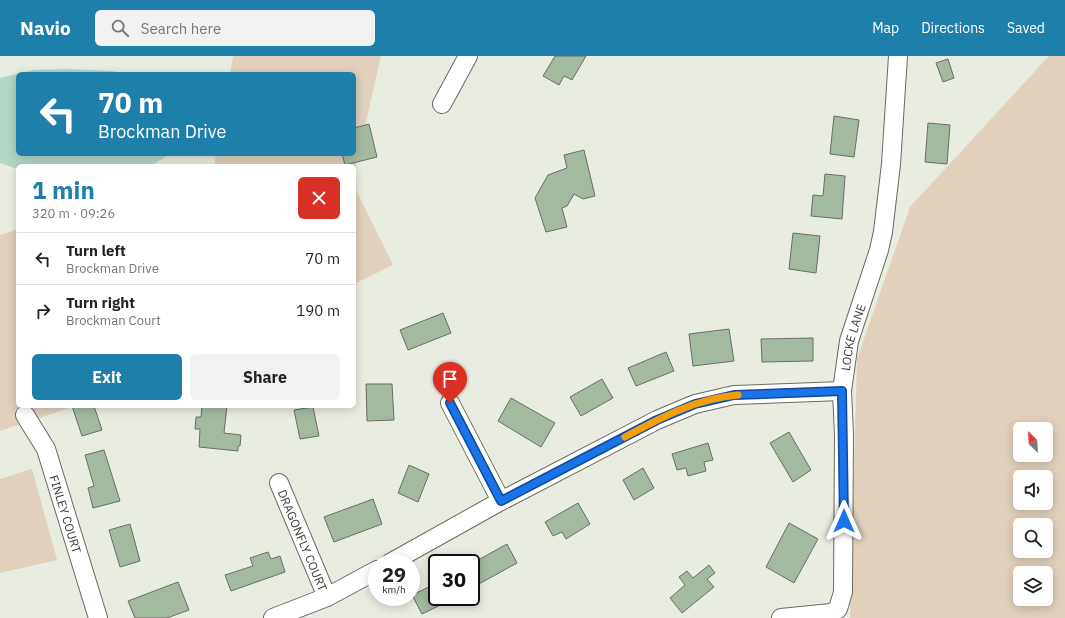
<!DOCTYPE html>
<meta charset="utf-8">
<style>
:root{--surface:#fff;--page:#f2f2f2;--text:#222;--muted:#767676;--line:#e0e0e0;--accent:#1f7fab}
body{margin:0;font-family:"IBM Plex Sans",sans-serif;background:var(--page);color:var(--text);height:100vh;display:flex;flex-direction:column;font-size:15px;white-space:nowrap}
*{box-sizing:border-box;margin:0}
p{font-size:13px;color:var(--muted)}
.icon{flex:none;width:22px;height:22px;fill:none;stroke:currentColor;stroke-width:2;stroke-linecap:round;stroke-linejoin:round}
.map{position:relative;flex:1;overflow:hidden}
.side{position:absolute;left:16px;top:108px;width:340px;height:244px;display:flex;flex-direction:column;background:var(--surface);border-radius:6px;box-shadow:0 2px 10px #0003}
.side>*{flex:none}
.top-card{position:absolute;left:16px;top:16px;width:340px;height:84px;border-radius:6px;box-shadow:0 2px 10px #0003;background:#1f7fab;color:#fff;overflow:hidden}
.needle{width:26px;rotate:336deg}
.controls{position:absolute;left:1013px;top:366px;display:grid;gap:8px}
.controls a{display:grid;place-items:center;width:40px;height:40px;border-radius:6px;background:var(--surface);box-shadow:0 2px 10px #0003;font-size:20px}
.speed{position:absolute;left:368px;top:498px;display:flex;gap:8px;font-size:20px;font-weight:700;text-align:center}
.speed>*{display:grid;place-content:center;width:52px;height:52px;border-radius:50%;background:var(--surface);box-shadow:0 2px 10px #0003;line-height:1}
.speed small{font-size:10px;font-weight:400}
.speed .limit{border:2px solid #111;border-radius:6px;background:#fff;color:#111}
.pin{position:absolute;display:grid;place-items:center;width:34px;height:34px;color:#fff;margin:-41px -17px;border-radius:50% 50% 50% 0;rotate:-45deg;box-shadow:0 0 4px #0007}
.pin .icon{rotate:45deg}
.me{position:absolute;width:44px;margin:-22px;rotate:0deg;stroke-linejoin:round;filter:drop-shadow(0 0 3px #0008)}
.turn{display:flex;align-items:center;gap:14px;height:84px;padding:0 16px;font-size:18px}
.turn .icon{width:52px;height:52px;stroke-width:2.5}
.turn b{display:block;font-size:28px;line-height:34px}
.round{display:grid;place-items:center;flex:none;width:42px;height:42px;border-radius:6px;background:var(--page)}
.headline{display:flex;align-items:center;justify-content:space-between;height:68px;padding:0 16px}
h1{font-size:24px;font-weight:700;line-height:30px;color:var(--accent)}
.button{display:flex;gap:8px;margin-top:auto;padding:8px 16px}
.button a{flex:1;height:46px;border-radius:6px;background:var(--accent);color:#fff;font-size:16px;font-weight:700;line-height:46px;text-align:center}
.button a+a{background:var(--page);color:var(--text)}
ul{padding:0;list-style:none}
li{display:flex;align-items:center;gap:12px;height:52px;padding:0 16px;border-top:1px solid var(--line)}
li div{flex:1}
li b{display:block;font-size:15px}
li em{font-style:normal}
header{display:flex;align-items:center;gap:24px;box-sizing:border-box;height:56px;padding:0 20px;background:var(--accent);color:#fff}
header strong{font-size:19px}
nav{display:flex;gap:22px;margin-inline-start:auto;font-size:14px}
.search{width:280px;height:36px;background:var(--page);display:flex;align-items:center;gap:10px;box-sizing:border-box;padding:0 14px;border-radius:6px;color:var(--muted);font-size:15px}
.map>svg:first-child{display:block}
</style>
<header>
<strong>Navio</strong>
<div class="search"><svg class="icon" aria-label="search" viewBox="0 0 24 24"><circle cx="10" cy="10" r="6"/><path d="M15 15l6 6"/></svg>Search here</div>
<nav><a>Map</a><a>Directions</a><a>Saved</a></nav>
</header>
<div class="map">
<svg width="1065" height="562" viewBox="0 0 1065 562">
<rect width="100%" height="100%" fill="#e9ece1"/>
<g fill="#e0d0bc" fill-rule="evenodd">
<path d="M233 0H381L354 118V110H214L216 98H354V18H230Z"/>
<path d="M1049 0H1065V562H850L857 303 910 151ZM1020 373H1046V399H1020ZM1020 421H1046V447H1020ZM1020 469H1046V495H1020ZM1020 517H1046V543H1020Z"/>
<path d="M354 130 393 209 354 228Z"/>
<path d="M18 173V350H75L0 375V179Z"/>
<path d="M32 413 57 504 0 517V423Z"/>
</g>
<path fill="#b3d6c6" d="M67 13 112 15 129 18H18V98L168 99 151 110H18V113L0 107V22L33 14Z"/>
<g fill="#a3baa0" stroke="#676e66">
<path d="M555 0H586L572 24 564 20 559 29 543 20Z"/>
<path d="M948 3 954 22 943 26 936 7Z"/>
<path d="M834 60 859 64 854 101 830 98Z"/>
<path d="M928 67 950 69 947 108 925 106Z"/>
<path d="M369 68 377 101 345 109 342 98H354V72Z"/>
<path d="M584 94 595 140 583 143 574 138 567 150 562 152 567 171 546 176 535 142 548 119 567 112 564 99Z"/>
<path d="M825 118 845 120 842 163 811 160 813 139 823 140Z"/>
<path d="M793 177 820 180 816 217 789 213Z"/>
<path d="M443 257 451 277 408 294 400 274Z"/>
<path d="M729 273 734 305 693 310 689 278Z"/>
<path d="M813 282V305L762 306 761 283Z"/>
<path d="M666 296 674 315 636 330 628 312Z"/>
<path d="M602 323 613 342 581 360 570 341Z"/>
<path d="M366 328H392L394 364 367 365Z"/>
<path d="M511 342 555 367 541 391 498 365Z"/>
<path d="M72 350H94L102 374 82 380Z"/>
<path d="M202 350H227L224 377 241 379 240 390H238V395L199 391 200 373H195L196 361H201Z"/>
<path d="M313 351 319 380 300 383 294 354Z"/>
<path d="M789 376 811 414 793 426 770 387Z"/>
<path d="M708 387 713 404 704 406 706 415 688 420 686 412 677 414 672 398Z"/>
<path d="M104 394 120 445 93 452 88 432 94 430 85 399Z"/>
<path d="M409 409 429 418 418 446 398 437Z"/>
<path d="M643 412 654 432 634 444 623 424Z"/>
<path d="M373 443 382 468 334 486 324 461Z"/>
<path d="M578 447 590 468 566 483 562 476 553 480 545 466Z"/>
<path d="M789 467 818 483 794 527 766 511Z"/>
<path d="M130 468 140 505 120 511 109 474Z"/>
<path d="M507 488 517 507 477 529 471 518V508Z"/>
<path d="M268 496 271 503 280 500 285 516 231 535 225 519 253 510 250 502Z"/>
<path d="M709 509 715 517 707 523 714 531 682 557 670 542 685 529 679 521 687 515 693 522Z"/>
<path d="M178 526 189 554 167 562H135L128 545Z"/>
<path d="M437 527V541H457L422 558 412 539Z"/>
</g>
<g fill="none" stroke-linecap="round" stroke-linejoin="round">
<g stroke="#696b61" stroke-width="20">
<g id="minor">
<path d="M442 48 468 0"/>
<path d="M450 347 501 445"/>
<path id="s1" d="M25 359 46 393 98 562"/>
<path id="s2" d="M279 427 327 541"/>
<path d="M390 507 501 445 657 364 695 348 734 339 842 335"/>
<path d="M273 562 327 541 377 514"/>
<path id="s3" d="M781 562 831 557 838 553 843 536 844 378 842 335 849 285 879 194 883 176 891 108 898 0"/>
</g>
</g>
<use href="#minor" stroke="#fff" stroke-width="18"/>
</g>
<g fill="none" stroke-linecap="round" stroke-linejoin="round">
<g stroke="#114b97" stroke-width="10">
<path id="route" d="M450 347 501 445 657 364 695 348 734 339 842 335 844 465"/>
</g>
<use href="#route" stroke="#1a73e8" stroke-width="7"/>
<path stroke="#f59e0b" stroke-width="7" d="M625 381C660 362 697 342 738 339"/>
</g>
<g text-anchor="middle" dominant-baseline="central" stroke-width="4" stroke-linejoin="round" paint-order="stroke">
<g font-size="12" fill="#3b3c38" stroke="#e9ece1">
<text stroke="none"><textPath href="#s3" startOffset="332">LOCKE LANE</textPath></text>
<text stroke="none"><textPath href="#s1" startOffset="108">FINLEY COURT</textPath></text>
<text stroke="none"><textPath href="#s2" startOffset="62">DRAGONFLY COURT</textPath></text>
</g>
</g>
</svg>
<div class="controls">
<a><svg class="needle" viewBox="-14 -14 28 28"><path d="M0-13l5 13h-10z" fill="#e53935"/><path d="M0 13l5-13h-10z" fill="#767676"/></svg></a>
<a><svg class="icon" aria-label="sound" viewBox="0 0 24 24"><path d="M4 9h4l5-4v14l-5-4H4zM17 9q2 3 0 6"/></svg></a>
<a><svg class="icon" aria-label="search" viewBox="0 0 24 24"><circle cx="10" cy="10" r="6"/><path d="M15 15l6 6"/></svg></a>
<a><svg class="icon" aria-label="layers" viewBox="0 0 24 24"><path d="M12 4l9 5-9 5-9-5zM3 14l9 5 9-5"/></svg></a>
</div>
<div class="speed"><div>29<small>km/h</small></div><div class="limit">30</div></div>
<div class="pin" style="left:450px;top:347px;background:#d93025"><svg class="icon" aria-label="arrive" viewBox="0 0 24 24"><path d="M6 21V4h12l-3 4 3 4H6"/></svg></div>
<svg class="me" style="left:844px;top:465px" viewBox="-20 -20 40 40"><path d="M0-17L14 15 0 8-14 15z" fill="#1a73e8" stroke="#fff" stroke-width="4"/></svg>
<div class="top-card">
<div class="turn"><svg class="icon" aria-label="left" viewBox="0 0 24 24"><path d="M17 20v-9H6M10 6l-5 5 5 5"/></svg><div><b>70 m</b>Brockman Drive</div></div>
</div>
<section class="side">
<div class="headline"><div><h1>1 min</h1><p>320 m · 09:26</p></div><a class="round" style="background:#d93025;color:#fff"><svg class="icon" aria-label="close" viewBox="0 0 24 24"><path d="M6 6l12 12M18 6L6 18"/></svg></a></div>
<ul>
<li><svg class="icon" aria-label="left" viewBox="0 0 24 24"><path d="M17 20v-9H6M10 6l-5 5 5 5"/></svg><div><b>Turn left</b><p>Brockman Drive</p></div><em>70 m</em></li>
<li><svg class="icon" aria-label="right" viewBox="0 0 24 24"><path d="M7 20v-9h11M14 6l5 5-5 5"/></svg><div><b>Turn right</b><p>Brockman Court</p></div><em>190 m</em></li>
</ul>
<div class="button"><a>Exit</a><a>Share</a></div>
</section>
</div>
